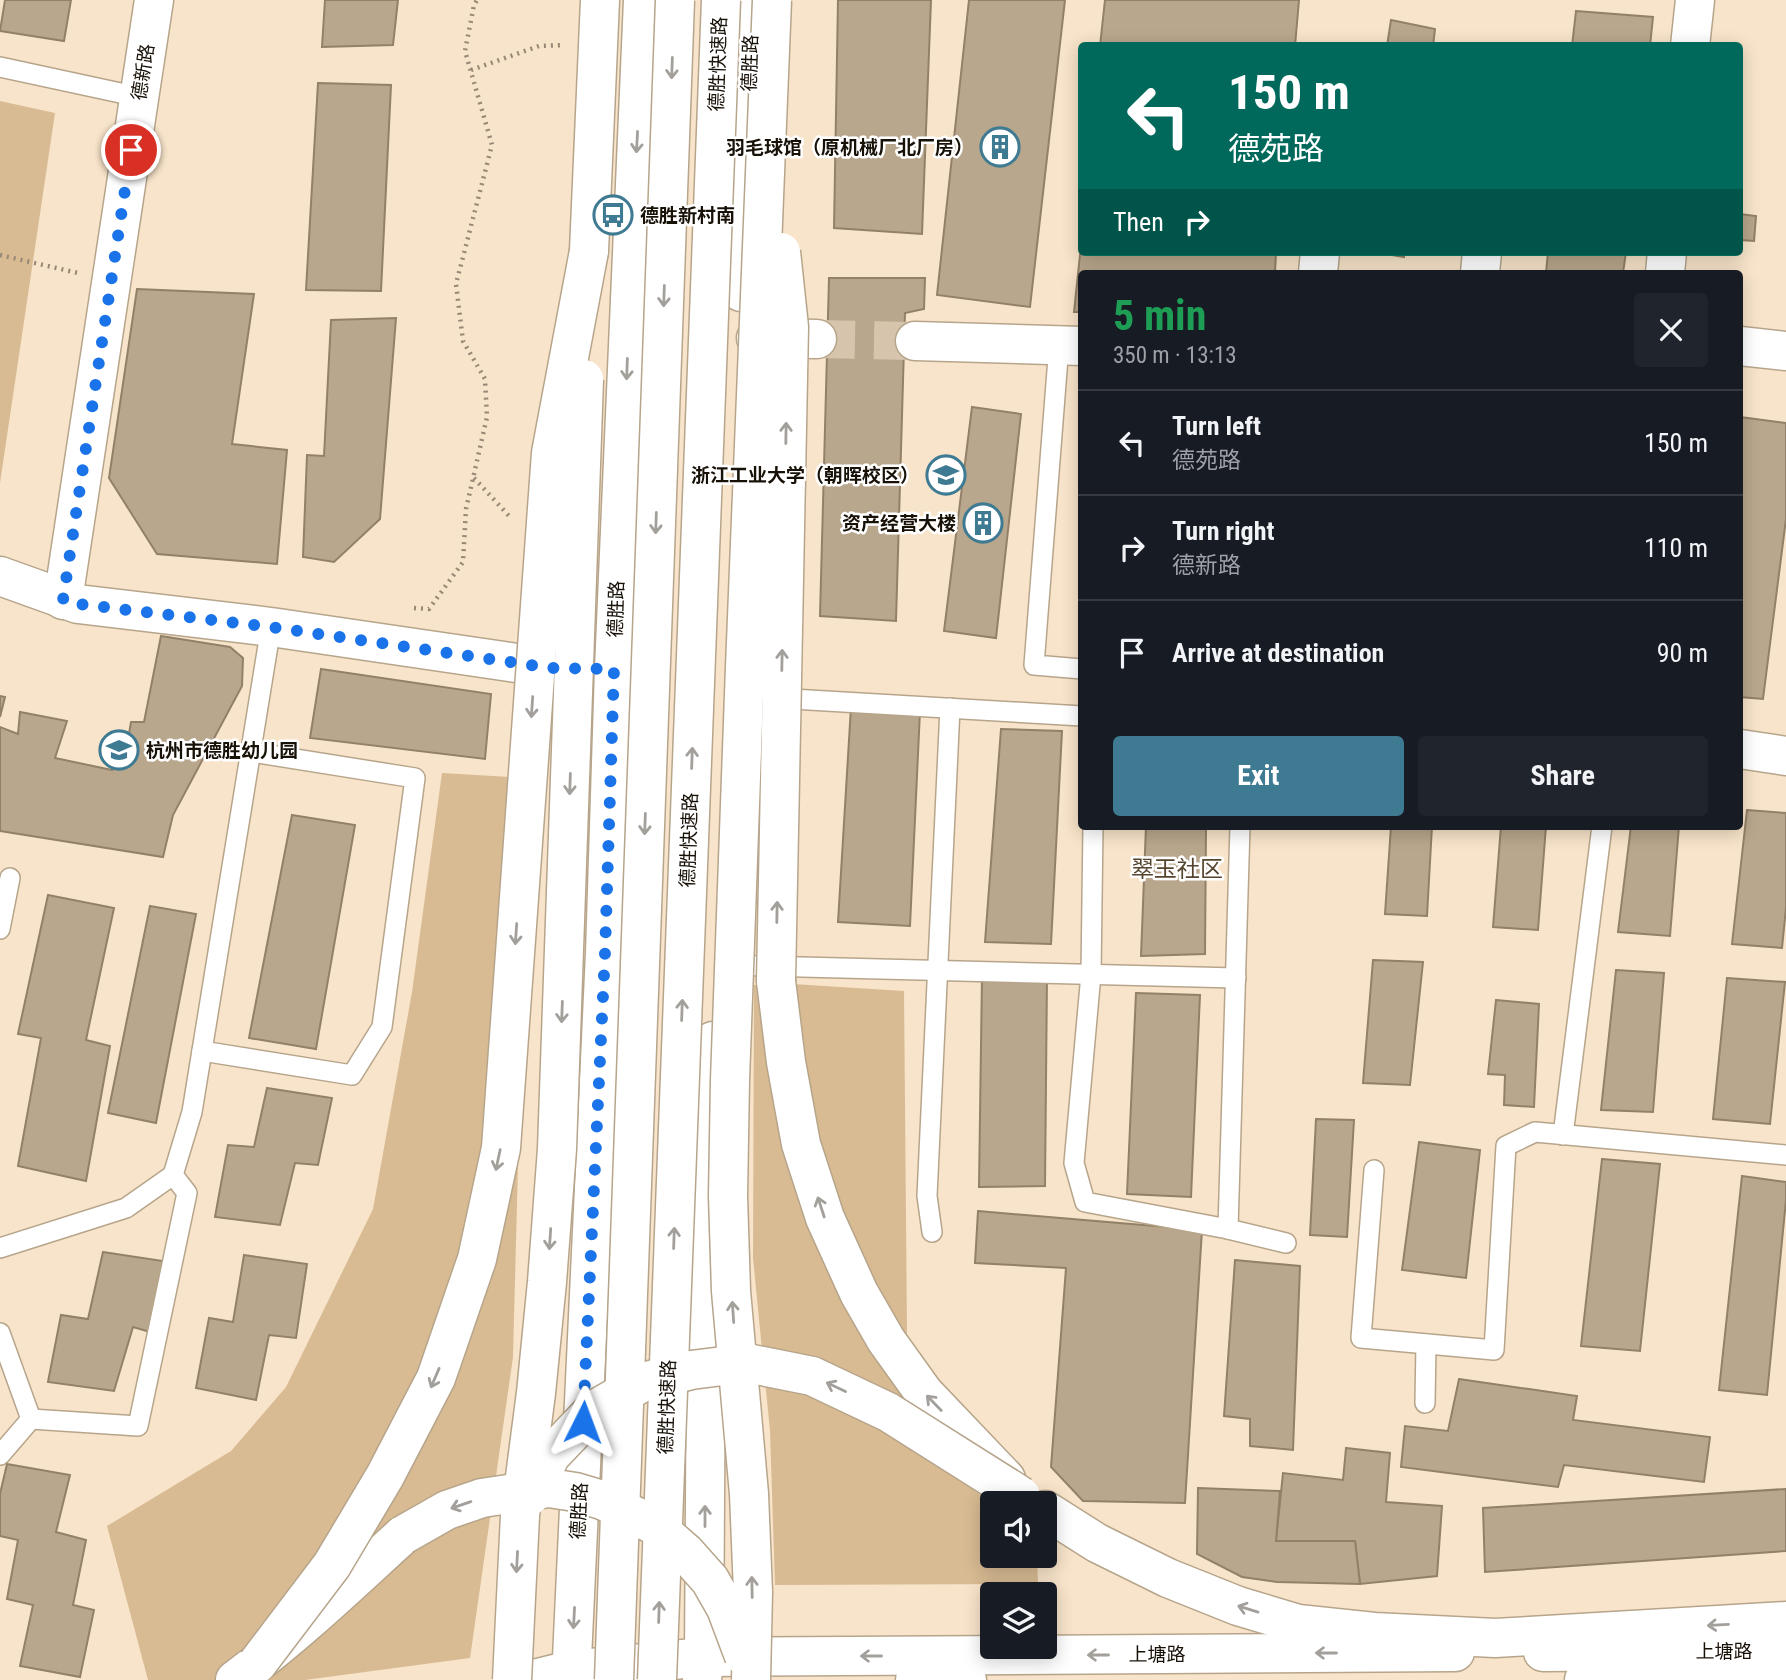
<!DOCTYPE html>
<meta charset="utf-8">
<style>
:root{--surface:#171b24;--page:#20242c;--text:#f1f3f6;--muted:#9ea1a6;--line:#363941;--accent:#3e7a92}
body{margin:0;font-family:"Roboto Condensed","Noto Sans SC",sans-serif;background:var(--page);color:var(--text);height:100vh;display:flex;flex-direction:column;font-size:26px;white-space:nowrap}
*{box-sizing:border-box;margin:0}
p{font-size:23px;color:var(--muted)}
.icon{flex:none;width:38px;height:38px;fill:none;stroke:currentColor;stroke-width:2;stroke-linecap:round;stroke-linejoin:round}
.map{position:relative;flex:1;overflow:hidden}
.panel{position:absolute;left:1078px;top:270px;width:665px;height:560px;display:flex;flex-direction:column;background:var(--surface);border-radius:7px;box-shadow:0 4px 18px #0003}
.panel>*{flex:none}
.guide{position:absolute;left:1078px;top:42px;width:665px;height:214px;border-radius:7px;box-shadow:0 4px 18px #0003;background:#00695c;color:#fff;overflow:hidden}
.tools{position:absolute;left:980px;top:1491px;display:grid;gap:14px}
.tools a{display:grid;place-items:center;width:77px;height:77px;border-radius:7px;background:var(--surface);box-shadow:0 4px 18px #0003;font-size:35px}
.pin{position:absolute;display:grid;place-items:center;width:60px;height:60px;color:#fff;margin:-30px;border:4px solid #fff;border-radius:50%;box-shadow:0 2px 7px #0007}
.me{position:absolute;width:77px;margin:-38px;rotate:3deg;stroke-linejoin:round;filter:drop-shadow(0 0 5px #0008)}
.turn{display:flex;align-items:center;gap:24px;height:147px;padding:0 35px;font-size:32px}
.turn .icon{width:91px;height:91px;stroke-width:2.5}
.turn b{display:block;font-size:49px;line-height:60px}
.then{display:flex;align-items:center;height:66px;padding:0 35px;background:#0003;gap:14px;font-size:26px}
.round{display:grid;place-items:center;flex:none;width:74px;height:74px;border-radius:7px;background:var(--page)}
.headline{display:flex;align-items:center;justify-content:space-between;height:119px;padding:0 35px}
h1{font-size:42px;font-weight:700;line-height:52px;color:#1e9e55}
.primary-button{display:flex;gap:14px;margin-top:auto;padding:14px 35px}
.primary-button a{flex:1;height:80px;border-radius:7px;background:var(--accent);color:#fff;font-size:28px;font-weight:700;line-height:80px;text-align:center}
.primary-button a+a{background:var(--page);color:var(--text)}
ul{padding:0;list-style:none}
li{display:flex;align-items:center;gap:21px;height:105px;padding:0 35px;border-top:2px solid var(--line)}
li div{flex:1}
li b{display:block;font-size:26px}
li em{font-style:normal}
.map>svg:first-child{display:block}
</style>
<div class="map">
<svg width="1786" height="1680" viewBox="0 0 1786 1680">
<rect width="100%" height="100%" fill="#f8e4ca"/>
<g fill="#d8bb93">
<path d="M0 101 55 113 0 483Z"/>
<path d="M442 773 526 778 519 1126 513 1357 470 1658 305 1680H148L107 1526 231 1451 286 1387 373 1209 412 992Z"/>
<path d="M793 984 904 991 908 1446 993 1503 992 1556H1037L1038 1584 775 1585 770 1431 753 1258 754 985Z"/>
</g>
<g fill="#b9a78d" stroke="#928068" stroke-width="2">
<path d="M5 0H71L64 41 0 31Z"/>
<path d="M325 0H398L393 45 322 47Z"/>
<path d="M838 0H931L922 234 834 228Z"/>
<path d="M969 0H1065L1030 307 937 295Z"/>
<path d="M1105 0H1299L1295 46H1100Z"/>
<path d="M1576 11 1653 17 1650 46H1572Z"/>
<path d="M1391 20 1435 29 1433 46H1387Z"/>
<path d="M318 83 391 85 381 291 306 290Z"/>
<path d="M1740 214 1756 216 1754 241 1740 240Z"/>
<path d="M1082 236V252H1276L1275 273H1082V312H1074Z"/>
<path d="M1374 252H1404V257Z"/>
<path d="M1548 252H1626L1623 273H1546Z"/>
<path d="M829 278H925L924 309 905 313 896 621 820 616Z"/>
<path d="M137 289 254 294 232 444 287 450 277 564 157 554 109 478Z"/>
<path d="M396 318 380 519 334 562 303 557 307 455 324 456 331 320Z"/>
<path d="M972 407 1021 414 996 638 944 631Z"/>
<path d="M1740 417 1786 423V519L1763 699 1740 697Z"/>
<path d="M161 636 230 647 243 658 242 686 173 815 163 857 0 831V727L18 734 20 712 67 721 55 758 112 770 115 750 126 751 131 722H144Z"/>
<path d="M321 669 491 694 485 759 310 738Z"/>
<path d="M0 696 5 697 0 717Z"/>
<path d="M851 707 920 711 910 926 838 922Z"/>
<path d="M1001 729 1062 731 1051 944 985 942Z"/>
<path d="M1747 810 1786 813V908L1782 948 1732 944Z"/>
<path d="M292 815 355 825 316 1049 249 1038Z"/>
<path d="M1146 826H1206L1205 954 1141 956Z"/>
<path d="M1391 826H1432L1427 916 1385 914Z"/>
<path d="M1501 826H1546L1538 930 1493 927Z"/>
<path d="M1631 826H1679L1670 936 1618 932Z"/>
<path d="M48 895 114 908 86 1040 110 1046 86 1181 18 1166 41 1038 18 1034Z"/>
<path d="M150 906 196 914 156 1123 108 1113Z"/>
<path d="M1373 960 1423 962 1410 1085 1363 1083Z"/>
<path d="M1616 970 1664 973 1653 1112 1601 1110Z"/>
<path d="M982 975H1047L1045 1186 979 1187Z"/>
<path d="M1727 978 1785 982 1770 1124 1713 1119Z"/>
<path d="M1136 993 1200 995 1191 1197 1127 1194Z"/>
<path d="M1496 1000 1539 1004 1534 1107 1504 1105 1505 1075 1488 1074Z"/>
<path d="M267 1088 332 1098 318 1165 295 1163 280 1225 215 1217 228 1145 254 1147Z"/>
<path d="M1316 1119 1354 1120 1347 1237 1310 1235Z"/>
<path d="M1419 1142 1480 1150 1466 1278 1402 1270Z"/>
<path d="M1602 1159 1660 1164 1640 1351 1581 1346Z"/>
<path d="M1742 1176 1786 1182V1200L1767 1395 1719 1390Z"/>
<path d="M978 1211 1202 1230 1185 1503 1083 1501 1051 1467 1066 1268 975 1263Z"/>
<path d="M103 1252 163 1261 150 1332 133 1327 114 1391 48 1382 61 1315 88 1319Z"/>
<path d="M244 1255 307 1264 296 1338 269 1335 256 1400 196 1388 209 1318 233 1322Z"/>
<path d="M1235 1260 1300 1266 1293 1450 1250 1446V1419L1224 1416Z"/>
<path d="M1459 1379 1577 1396 1573 1420 1710 1437 1704 1482 1564 1465 1558 1487 1401 1467 1405 1426 1448 1431Z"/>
<path d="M1346 1448 1390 1453 1386 1502 1442 1506 1437 1576 1360 1584 1355 1541H1276L1283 1473 1343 1480Z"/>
<path d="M7 1464 70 1475 56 1532 86 1540 73 1605 94 1610 80 1677 20 1666 33 1605 7 1599 18 1540 0 1536V1494Z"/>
<path d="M1198 1488 1280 1491 1276 1541H1355L1360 1584 1277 1582 1242 1577 1197 1554Z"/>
<path d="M1786 1489V1551L1485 1572 1483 1508Z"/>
</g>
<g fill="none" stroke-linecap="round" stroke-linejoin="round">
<path stroke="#d6c4ad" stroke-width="38" stroke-dasharray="38 19" stroke-linecap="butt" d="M817 339 915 341"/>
<g stroke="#b7a58b" stroke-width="22">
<g id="lane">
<path d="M0 67 139 97"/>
<path d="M1059 345 1034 665 1082 669"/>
<path d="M775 698 1082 716"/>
<path d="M1093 826 1091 974 1074 1163 1085 1202 1228 1229 1286 1243"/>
<path d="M0 929 10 878"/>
<path d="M727 965 1236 978"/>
<path d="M202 1051 352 1075 382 1027 415 778 251 752"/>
<path d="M1563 1135 1602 826"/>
<path d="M1374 1170 1361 1338 1494 1350 1506 1146 1535 1132 1786 1155"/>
<path d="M1228 1229 1240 826"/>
<path d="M932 1232 927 1196 950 708"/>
<path d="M0 1248 126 1208 173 1175 192 1112 271 627"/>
<path d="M0 1333 31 1419 0 1455"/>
<path d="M1425 1403 1426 1344"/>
<path d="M31 1419 138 1426 187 1193 173 1175"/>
</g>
</g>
<g stroke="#b7a58b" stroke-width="41">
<g id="street">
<path d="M1690 46 1695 0"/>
<path d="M1318 273 1320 252"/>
<path d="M1480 273 1482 252"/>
<path d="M1665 273 1667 252"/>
<path d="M756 338 817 339"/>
<path d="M915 341 1082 346"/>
<path d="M1740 346 1786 351"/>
<path d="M0 576 78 604 271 627 551 668H570"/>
<path d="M63 600 154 0"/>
<path d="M1740 749 1786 756"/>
</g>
</g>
<g stroke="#b7a58b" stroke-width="41">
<g id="primary">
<path d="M741 292 752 0"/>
<path d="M1543 1652 1786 1650"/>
<path d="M530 1680 571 1670 704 1657 1455 1652"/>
<path d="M571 1680 605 953 614 669 643 0"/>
<path d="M702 1680 704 1657 707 1183 713 1041"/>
</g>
</g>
<g stroke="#b7a58b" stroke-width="41">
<g id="highway">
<path d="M589 251 600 0"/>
<path d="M776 981 786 1062 801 1144 825 1218 859 1293 886 1340 924 1393 1006 1479"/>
<path d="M1045 1510 1097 1543 1168 1578 1238 1606 1298 1624 1374 1632 1495 1638 1786 1621"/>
<path d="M235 1680C295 1636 349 1584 403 1535"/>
<path d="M915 1680H967"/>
<path d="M1584 1680 1786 1668"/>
</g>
</g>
<g stroke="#978876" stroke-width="4.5" stroke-dasharray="2 5" stroke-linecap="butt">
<path d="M471 70 539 46 564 45"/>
<path d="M0 255 78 273"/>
<path d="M474 478 511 518"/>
<path d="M414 608 429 609 463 562 466 509 487 417 485 379 463 341 456 284 492 145 465 51 474 5 477 0"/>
</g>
<use href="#lane" stroke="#fff" stroke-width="19"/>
<use href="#street" stroke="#fff" stroke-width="38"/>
<use href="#primary" stroke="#fff" stroke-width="38"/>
<use href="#highway" stroke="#fff" stroke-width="38"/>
<g stroke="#b7a58b" stroke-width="41" stroke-linecap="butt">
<g id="highway-bridge">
<path d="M776 981 789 327 781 252"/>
<path d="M530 1496 551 1455 594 1410 643 1382 691 1370 747 1363 812 1376 888 1412 1021 1496"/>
<path d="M403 1535 447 1510 482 1498 549 1488 575 1492 602 1500 654 1525 685 1552 710 1580 726 1608 744 1656"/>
<path d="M257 1664 332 1565 385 1476 436 1378 477 1259 501 1148 551 453 589 251"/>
<path d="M512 1680 520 1515 536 1393 547 1282 557 1149 584 379"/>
<path d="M614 1680 675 0"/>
<path d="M657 1680 721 0"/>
<path d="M751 1680 753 1592 749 1494 731 1291 728 1196 730 1080 745 667 772 0"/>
</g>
</g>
<use href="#highway-bridge" stroke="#fff" stroke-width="38"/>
</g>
<defs><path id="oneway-shaft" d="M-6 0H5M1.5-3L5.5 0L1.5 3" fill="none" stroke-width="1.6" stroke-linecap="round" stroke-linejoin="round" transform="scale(1.75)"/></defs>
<g stroke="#a3a09c">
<use href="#oneway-shaft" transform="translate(672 68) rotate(92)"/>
<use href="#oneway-shaft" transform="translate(637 142) rotate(93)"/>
<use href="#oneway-shaft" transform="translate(664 296) rotate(92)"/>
<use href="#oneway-shaft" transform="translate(627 369) rotate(92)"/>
<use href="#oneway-shaft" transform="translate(786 433) rotate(-89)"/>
<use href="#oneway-shaft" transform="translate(656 523) rotate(92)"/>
<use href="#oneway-shaft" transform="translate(782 660) rotate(-89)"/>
<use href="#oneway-shaft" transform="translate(532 707) rotate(94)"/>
<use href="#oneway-shaft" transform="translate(692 758) rotate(-88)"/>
<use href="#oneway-shaft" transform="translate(570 784) rotate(92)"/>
<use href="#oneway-shaft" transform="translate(645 824) rotate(92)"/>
<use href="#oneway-shaft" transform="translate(777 912) rotate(-89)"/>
<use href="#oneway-shaft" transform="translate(516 934) rotate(94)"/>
<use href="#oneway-shaft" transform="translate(682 1010) rotate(-88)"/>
<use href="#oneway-shaft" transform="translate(562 1012) rotate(92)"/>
<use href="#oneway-shaft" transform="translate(498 1160) rotate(102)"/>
<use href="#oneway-shaft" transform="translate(821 1207) rotate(-108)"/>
<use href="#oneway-shaft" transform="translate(674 1238) rotate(-88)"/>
<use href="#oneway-shaft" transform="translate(550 1239) rotate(94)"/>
<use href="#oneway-shaft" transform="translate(733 1312) rotate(-94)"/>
<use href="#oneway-shaft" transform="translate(435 1378) rotate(113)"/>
<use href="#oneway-shaft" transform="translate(836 1387) rotate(-155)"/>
<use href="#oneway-shaft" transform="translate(934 1403) rotate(-134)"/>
<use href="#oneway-shaft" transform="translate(461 1505) rotate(161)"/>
<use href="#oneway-shaft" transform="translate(705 1516) rotate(-90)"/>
<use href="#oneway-shaft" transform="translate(517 1562) rotate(93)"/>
<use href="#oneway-shaft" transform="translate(752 1587) rotate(-91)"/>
<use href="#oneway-shaft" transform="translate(1248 1609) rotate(-163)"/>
<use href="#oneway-shaft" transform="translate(659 1612) rotate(-88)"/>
<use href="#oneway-shaft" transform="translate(574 1618) rotate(93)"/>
<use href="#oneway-shaft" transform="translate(1718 1625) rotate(177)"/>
<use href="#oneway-shaft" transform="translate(1326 1653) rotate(180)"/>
<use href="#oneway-shaft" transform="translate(1098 1655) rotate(180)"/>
<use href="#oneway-shaft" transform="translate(871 1656) rotate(180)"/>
</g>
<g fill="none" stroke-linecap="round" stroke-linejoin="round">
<path stroke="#1a73e8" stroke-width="12" stroke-dasharray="0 21.6" d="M131 150 63 600 78 604 271 627 551 668 614 669 605 953 583 1422"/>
</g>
<defs>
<g id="building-ring" transform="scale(2.0125)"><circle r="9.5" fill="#fff" stroke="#3e7a92" stroke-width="1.5"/><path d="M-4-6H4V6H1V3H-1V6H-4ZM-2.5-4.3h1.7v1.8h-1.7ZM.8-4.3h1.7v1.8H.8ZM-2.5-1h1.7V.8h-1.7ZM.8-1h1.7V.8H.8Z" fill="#3e7a92"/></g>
<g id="bus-ring" transform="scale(2.0125)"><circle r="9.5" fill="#fff" stroke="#3e7a92" stroke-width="1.5"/><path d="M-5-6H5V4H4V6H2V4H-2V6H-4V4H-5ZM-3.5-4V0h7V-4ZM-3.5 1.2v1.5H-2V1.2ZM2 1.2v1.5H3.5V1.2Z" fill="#3e7a92"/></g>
<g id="university-ring" transform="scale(2.0125)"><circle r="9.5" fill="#fff" stroke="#3e7a92" stroke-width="1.5"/><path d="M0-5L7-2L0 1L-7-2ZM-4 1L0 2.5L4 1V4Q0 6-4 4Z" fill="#3e7a92"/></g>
<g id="school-ring" transform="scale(2.0125)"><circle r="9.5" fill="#fff" stroke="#3e7a92" stroke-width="1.5"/><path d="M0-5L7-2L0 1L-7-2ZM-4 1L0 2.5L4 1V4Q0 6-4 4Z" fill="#3e7a92"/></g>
</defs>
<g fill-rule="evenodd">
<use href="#building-ring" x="1000" y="147"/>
<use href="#bus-ring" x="613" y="215"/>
<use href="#university-ring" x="946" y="475"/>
<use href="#building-ring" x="983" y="523"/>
<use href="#school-ring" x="119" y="750"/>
</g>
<g text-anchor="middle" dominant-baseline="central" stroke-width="5" stroke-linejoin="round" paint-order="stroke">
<g font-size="19" fill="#181108" stroke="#fff">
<text transform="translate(750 63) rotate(-88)">德胜路</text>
<text transform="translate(718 64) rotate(-88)">德胜快速路</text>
<text transform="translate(143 72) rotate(-81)">德新路</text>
<text transform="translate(616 609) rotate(-88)">德胜路</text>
<text transform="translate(689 840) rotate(-88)">德胜快速路</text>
<text transform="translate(667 1407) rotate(-88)">德胜快速路</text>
<text transform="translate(579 1511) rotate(-87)">德胜路</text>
<text x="1724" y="1651">上塘路</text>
<text x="1157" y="1654">上塘路</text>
</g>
<g font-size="19" font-weight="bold" fill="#181108" stroke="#fff" text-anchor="end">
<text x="973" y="147">羽毛球馆（原机械厂北厂房）</text>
<text x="640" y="215" text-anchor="start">德胜新村南</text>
<text x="919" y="475">浙江工业大学（朝晖校区）</text>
<text x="956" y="523">资产经营大楼</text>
<text x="146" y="750" text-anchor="start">杭州市德胜幼儿园</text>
</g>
<g font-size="23" fill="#55452e" stroke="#fff">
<text x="1177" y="869">翠玉社区</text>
</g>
</g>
</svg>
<div class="tools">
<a><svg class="icon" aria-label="sound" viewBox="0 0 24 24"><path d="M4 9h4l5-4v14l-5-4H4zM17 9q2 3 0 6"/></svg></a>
<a><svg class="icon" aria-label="layers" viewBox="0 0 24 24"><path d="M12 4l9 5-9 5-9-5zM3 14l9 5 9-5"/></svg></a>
</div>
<div class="pin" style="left:131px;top:150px;background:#d93025"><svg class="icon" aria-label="arrive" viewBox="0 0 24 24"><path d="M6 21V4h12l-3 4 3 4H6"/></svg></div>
<svg class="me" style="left:583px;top:1422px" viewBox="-20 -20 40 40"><path d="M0-17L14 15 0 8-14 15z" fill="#1a73e8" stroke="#fff" stroke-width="4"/></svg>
<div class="guide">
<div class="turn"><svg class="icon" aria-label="left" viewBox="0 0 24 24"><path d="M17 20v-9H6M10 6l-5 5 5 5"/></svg><div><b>150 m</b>德苑路</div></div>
<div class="then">Then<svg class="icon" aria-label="right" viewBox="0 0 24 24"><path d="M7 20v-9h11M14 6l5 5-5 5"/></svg></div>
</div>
<section class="panel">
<div class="headline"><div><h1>5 min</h1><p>350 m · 13:13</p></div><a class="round"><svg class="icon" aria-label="close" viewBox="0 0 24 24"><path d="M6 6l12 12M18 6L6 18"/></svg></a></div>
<ul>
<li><svg class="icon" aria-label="left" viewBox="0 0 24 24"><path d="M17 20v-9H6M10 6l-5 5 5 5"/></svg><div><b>Turn left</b><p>德苑路</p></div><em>150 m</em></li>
<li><svg class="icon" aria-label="right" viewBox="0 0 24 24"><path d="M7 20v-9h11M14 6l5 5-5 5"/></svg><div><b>Turn right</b><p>德新路</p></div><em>110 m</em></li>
<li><svg class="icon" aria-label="arrive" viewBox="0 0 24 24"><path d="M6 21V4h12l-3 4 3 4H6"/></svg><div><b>Arrive at destination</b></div><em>90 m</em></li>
</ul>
<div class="primary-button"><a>Exit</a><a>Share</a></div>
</section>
</div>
